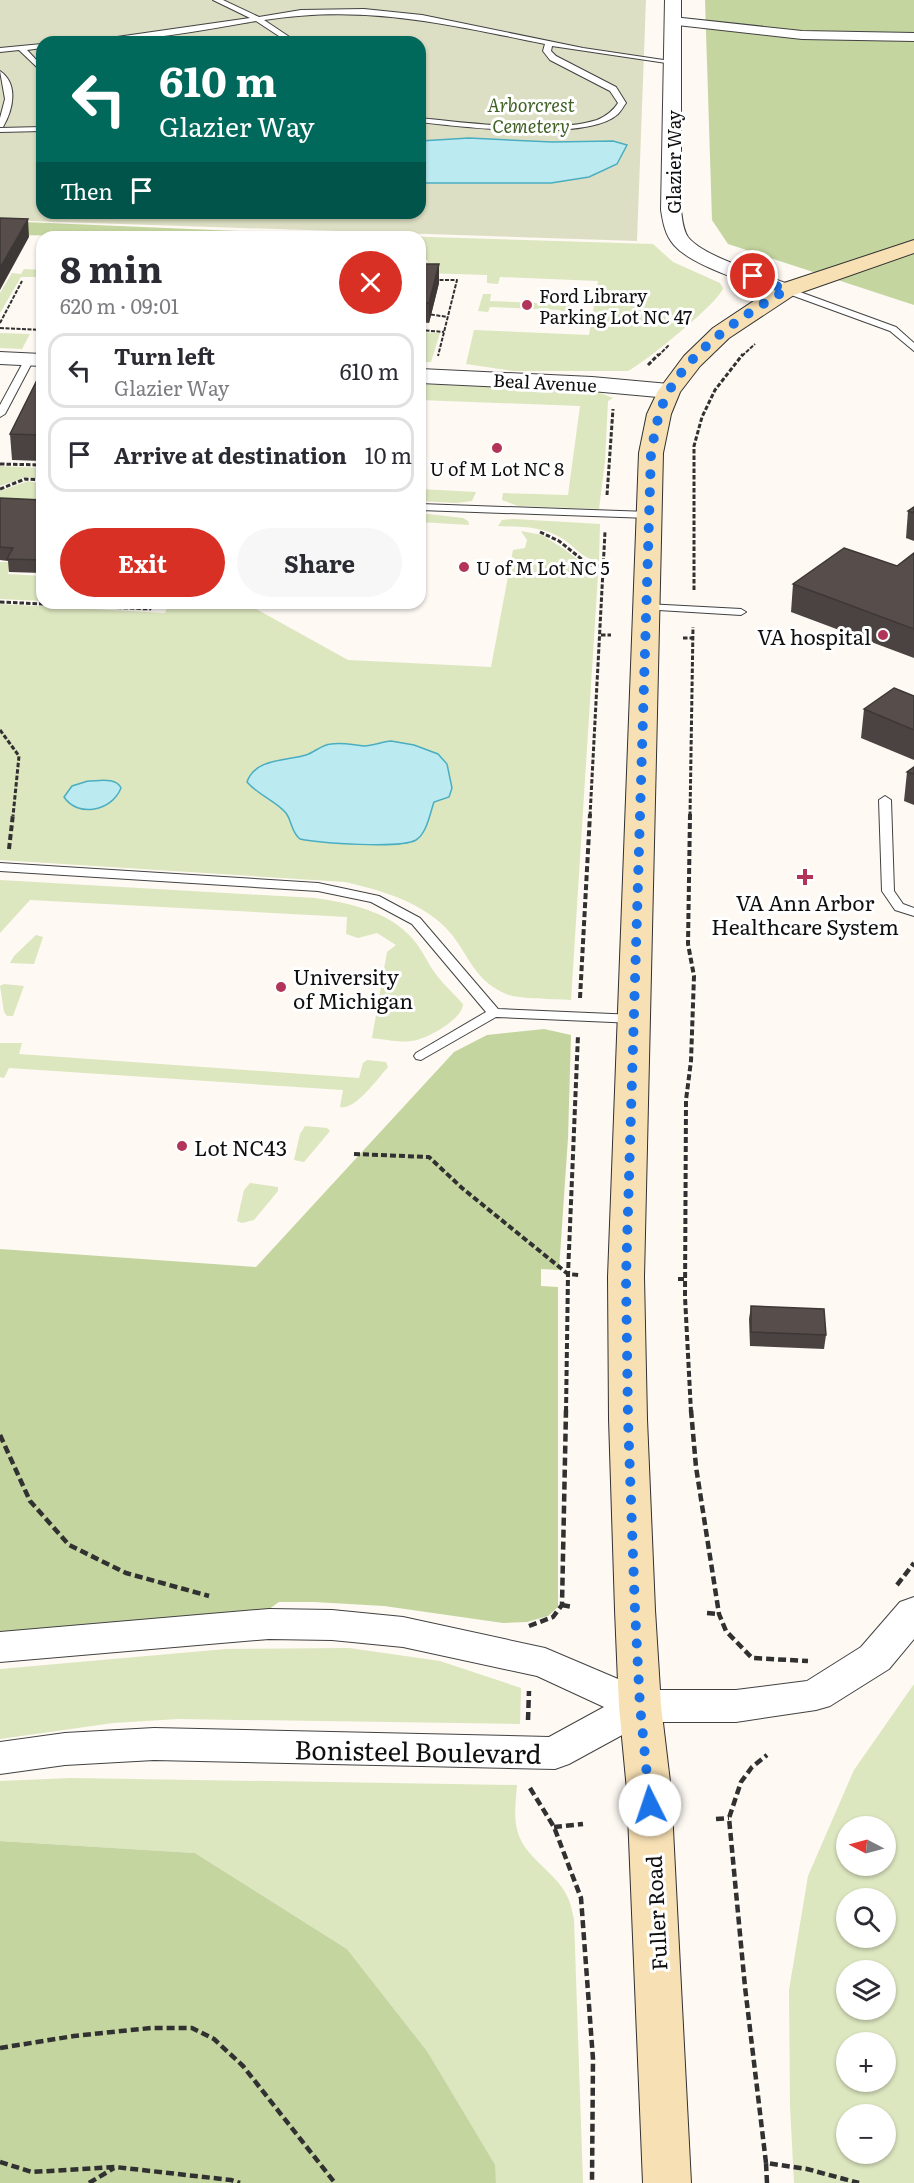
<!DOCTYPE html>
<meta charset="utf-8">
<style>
:root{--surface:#fff;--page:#f7f7f7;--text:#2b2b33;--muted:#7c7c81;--line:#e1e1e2;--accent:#d93025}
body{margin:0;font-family:Literata,serif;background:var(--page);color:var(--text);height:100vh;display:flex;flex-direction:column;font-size:22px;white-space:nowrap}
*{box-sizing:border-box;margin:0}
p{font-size:20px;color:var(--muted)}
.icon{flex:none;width:33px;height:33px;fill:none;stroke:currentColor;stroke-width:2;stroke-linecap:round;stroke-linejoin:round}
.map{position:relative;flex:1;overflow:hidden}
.details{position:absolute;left:36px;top:231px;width:390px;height:378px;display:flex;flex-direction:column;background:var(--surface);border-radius:18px;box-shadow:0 2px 4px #0004}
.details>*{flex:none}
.banner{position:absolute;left:36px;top:36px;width:390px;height:183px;border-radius:18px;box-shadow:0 2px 4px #0004;background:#00695c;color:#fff;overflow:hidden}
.needle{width:39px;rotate:276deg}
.fabs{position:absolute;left:836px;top:1816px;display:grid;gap:12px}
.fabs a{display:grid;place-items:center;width:60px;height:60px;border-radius:50%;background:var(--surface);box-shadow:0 2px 4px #0004;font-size:30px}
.pin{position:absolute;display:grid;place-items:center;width:51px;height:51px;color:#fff;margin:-26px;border:3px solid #fff;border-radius:50%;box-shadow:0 2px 6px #0007}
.me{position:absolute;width:66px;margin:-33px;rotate:356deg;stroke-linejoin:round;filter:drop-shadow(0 0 4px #0008)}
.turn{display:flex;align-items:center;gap:21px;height:126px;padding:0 24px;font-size:27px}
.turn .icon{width:78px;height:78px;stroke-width:2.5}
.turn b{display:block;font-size:42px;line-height:51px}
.then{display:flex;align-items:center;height:57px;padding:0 24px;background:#0003;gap:12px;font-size:22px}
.round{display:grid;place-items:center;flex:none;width:63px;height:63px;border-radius:32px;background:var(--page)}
.head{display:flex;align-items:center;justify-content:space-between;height:102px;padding:0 24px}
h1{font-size:36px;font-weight:700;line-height:45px}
.button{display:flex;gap:12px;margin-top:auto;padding:12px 24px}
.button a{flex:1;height:69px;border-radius:36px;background:var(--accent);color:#fff;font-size:24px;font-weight:700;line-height:69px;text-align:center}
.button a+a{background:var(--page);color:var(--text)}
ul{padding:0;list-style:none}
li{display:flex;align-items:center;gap:18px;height:75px;margin:0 12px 9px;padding:0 12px;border:3px solid var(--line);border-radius:18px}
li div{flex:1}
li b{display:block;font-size:22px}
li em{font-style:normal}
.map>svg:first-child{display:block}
</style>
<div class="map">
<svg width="914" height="2183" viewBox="0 0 914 2183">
<rect width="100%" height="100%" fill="#fef9f3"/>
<g fill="#dce6bf" fill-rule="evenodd">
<path d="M238 231 653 244 673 262 720 283 723 288C720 302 644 363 628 371H514L466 364 474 330 589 335 598 281 500 277 498 284 487 283V275L424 273 428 261 420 256V237H233Z"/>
<path d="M24 269 42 270V277H21L0 313V293L12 273 21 274Z"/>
<path d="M483 294H491L490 301 562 304 565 298 573 299 570 316H560L561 310 490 307 488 312 478 311Z"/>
<path d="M420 332 440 333 431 362H420Z"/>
<path d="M0 333 30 334 22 349 0 348Z"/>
<path d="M420 384 581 391 598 392 613 398 608 401 605 461 599 509 518 506 502 500 503 493 568 495 580 406 420 400Z"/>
<path d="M0 466 42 468V479L26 477 0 486Z"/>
<path d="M28 481 37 483 42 487 33 506 0 505V491Z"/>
<path d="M420 489 476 492 472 501 456 503 420 501Z"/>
<path d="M420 513 463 518 468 521 469 525 420 522Z"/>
<path d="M514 519 600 524 599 561C582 559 577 548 563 539 543 526 521 527 498 526L502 520Z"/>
<path d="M521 531 542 535 564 549 598 575 571 1000C555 999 518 999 506 994 471 979 468 950 445 927 419 901 380 890 345 882L0 860V604L165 613 169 603H258L256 609 348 660 491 667 513 550 525 548 527 540Z"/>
<path d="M0 562H11L8 574 42 576V601L0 599Z"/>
<path d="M0 880 315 898C349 903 388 911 412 938 423 950 428 965 438 977 445 986 455 995 463 1004 463 1019 426 1040 411 1041 399 1043 384 1039 372 1038L387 952 396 945 377 933 358 938 346 934 347 917 30 900 0 933Z"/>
<path d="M36 935 43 937 34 964 10 963 14 956Z"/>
<path d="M4 984 24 986 13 1016H7L4 1012 0 986Z"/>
<path d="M0 1043H22L19 1054 359 1078 363 1063 367 1060 386 1062 388 1067C378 1078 355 1111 340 1107L343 1090 9 1068 4 1078 0 1077Z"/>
<path d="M305 1126 327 1128 330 1131 304 1162 294 1160 300 1134Z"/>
<path d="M250 1183 278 1187V1191L254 1220 242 1223 237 1221 244 1190Z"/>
<path d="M349 1648 440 1661 521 1688 520 1724 178 1719 113 1723 0 1739V1669L226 1649Z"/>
<path d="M914 1684V2183H794L790 2105 789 1990 808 1876 854 1770ZM846 1827H885V1866H846ZM846 1899H885V1938H846ZM846 1971H885V2010H846ZM846 2043H885V2082H846ZM846 2115H885V2154H846Z"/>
<path d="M71 1778 517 1785C516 1801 513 1817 518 1833 526 1859 556 1872 567 1896 571 1903 572 1912 574 1919L583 2183H496L494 2165 427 2051 347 1949 195 1853 0 1841V1781Z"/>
</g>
<g fill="#c4d59f">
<path d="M705 0H914V305L728 244 712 220Z"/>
<path d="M0 221 238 231 233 237 0 235Z"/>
<path d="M544 1029 571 1035 568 1138 559 1270 541 1269V1286L558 1287V1607L548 1616 527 1622 503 1623 384 1606 314 1602H279L265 1612 0 1635V1249L256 1267 454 1052 487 1035Z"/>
<path d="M0 1841 195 1853 347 1949 427 2051 495 2165 496 2183H0Z"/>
</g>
<path fill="#dddfc4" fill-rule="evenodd" d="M0 0H646L637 241 0 220ZM42 42H420V213H42Z"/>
<g fill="#bceaf1" stroke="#4aaec1" stroke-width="1.5">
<path d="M469 138 552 142 613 141 627 145 617 164 589 177 551 183H420V141Z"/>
<path d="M391 741 414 745 438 754 447 764 452 788 449 797 434 802C430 813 427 833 416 840 401 849 319 843 300 839 291 832 292 821 286 813 276 801 258 795 247 782 255 758 287 761 306 755 315 752 321 745 331 744 342 742 353 745 364 746 373 746 381 742 391 741Z"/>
<path d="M88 781C99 781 116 777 121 788 112 811 78 818 64 797L72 786Z"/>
</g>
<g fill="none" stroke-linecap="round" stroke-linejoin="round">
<g stroke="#424242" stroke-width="2">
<g id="service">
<path d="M213 0H223L259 17 301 10 364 9 422 15 583 48 677 62 673 64 552 46 551 51 556 56 616 87 626 103C623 107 621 111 618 114 588 142 461 127 420 122V118C467 123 552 134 597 120 606 116 613 111 618 103L610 91 550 60 543 51 545 44C446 24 366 4 264 20L297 42H288L256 21C199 31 141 42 82 42L250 18Z"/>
<path d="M42 44V48L27 50 42 66V72L19 50 0 52V48Z"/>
<path d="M0 71C19 84 13 110 3 127H0V118L5 99Z"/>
<path d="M42 127V131L0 132V128Z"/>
<path d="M783 288H789L896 327 914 343V351L890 331 783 292Z"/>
<path d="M26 357 34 359 5 414 0 417V405Z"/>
<path d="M420 504 649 512 654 515 649 518 420 510Z"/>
<path d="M646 604 741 609 746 612 741 615 642 609 641 607Z"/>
<path d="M885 796 891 800 894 891 903 904 914 908V916L895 910 882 891 879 800Z"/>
<path d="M0 863 318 883 379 896 420 918 498 1009 635 1015 642 1019 635 1023 496 1017 421 1060 416 1059 414 1056 416 1053 486 1012 412 924 371 902 318 891 0 871Z"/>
</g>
</g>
<g stroke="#424242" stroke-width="2">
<path id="minor" d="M673 17 802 31 914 33V41L802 39 668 24 666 21 668 18Z"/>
</g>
<g stroke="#424242" stroke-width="2">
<g id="tertiary">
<path d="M665 0H681V210C682 218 683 230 688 237 703 257 769 276 793 286L796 290 793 294 786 296 779 294C751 283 693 267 674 245 665 235 663 222 661 210Z"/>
<path d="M0 352 42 354V366L0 364Z"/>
<path d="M420 369 592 377 669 384 677 386 680 391 677 396 669 398 592 391 420 383Z"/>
<path d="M914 1597V1639L889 1669 830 1706 816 1710 736 1722H646L569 1764 555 1769 154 1760 65 1765 0 1774V1742L65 1733 154 1728 549 1737 604 1707 537 1676 403 1647 332 1640 269 1639 0 1662V1632L269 1609 332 1610 403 1617 545 1648 644 1690H736L807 1681 861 1647 900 1602Z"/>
</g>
</g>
<g stroke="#313131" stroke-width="2">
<path id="secondary" d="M914 240V253L794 295 729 338 700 366 680 392 671 414 663 453 644 1277 647 1419 655 1610 661 1706 671 1790 691 2183H643L627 1790 619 1706 615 1610 609 1419 608 1277 639 453 647 414 658 391 684 356 713 328 778 285Z"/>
</g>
<g stroke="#313131" stroke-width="2" stroke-dasharray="4 1.5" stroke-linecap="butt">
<path d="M434 280H457L438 356"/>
<path d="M420 313 448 317"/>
<path d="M0 323 22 281"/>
<path d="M0 328 42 330"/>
<path d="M420 330 444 332"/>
<path d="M658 356 669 345"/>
<path d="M742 356 755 344"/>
</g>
<g stroke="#313131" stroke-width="3" stroke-dasharray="4.5 2" stroke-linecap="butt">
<path d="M648 365 659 354"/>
<path d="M0 464 42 465"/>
<path d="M0 489 25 479 42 480"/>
<path d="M607 495 613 409"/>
<path d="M540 532 559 541 589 565 604 567"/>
<path d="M694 590V446L702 417 715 390 743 354"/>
<path d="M0 602 150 609 152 603"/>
<path d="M601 635H611"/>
<path d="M683 638H692"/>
<path d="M0 730 19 756 13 816"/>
<path d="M590 816 605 532"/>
<path d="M690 816 693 627"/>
</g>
<g stroke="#313131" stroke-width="4" stroke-dasharray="6 3" stroke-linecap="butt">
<path d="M690 814 688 944 694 976 691 1061 686 1100 685 1297 691 1412"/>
<path d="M9 849 13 814"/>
<path d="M580 998 590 814"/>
<path d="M354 1154 429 1157 462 1188 568 1274 579 1275"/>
<path d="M678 1279H685"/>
<path d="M566 1412 568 1274 578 1035"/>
</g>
<g stroke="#313131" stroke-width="4.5" stroke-dasharray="8 4" stroke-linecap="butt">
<path d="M691 1410 696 1467 719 1614 726 1631 752 1658 808 1661"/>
<path d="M0 1435 30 1501 69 1545 126 1573 209 1596"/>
<path d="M897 1585 914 1563"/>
<path d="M562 1605 573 1607"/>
<path d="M707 1613 719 1614"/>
<path d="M529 1626 553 1617 562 1605 566 1410"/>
<path d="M528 1720 529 1691"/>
<path d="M530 1788 554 1827 581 1898 593 2059 592 2183"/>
<path d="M716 1819 729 1818"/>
<path d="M554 1827 583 1824"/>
<path d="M0 2048 74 2036 151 2028H192L214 2039 243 2066 335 2183"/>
<path d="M0 2162 32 2172 115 2167 231 2180 240 2183"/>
<path d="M766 2163 745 1987 729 1818 741 1782 752 1767 767 1755"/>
<path d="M89 2183 114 2168"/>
<path d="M767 2183 766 2163 807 2169 859 2183"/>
</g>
<use href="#service" fill="#fff" fill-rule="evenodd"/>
<use href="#minor" fill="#fff" fill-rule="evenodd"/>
<use href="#tertiary" fill="#fff" fill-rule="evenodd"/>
<use href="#secondary" fill="#f7e0b4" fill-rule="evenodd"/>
</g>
<g fill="#4b4341">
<path d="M420 246 424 264H439V283L429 323 420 322Z"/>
<path d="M42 370V461L12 460 10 434Z"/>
<path d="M0 498 42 500V573L9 572 8 561 0 560Z"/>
<path d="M914 507V541L906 538 908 511Z"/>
<path d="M914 553V658L791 612 793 584 897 566Z"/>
<path d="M914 696V760L861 738 864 709Z"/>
<path d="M914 767V805L904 801 907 772Z"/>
<path d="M751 1306 826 1335 824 1349 750 1346 749 1319Z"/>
</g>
<g fill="#3d3735">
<path d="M28 219 29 237 0 290V268Z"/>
<path d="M424 245V263L420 278V258Z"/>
<path d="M439 264V283L429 323V303Z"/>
</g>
<g fill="#574e4c" stroke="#3d3735" stroke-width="1.5">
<path d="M0 218 28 219 0 268Z"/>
<path d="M424 245 420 258V246Z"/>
<path d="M420 264H439L429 303H420Z"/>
<path d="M42 370V435L10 434Z"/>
<path d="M0 498 42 500V560L7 559 13 548 0 547Z"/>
<path d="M914 507V513L908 511Z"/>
<path d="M844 548 897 566 914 553V629L793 584Z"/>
<path d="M894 688 914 696V730L864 709Z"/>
<path d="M914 767V774L907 772Z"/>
<path d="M751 1306 824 1309 826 1335 751 1332Z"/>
</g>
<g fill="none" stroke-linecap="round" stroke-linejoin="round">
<path stroke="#1a73e8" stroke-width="10" stroke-dasharray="0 18" d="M650 1805 640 1706 635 1610 628 1419 626 1277 651 453C655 432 658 410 669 391 695 346 743 316 786 290L753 276"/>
</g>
<g fill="#b23458" stroke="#fff" stroke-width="2">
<circle cx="527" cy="305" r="6"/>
<circle cx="497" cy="448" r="6"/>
<circle cx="464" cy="567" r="6"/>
<circle cx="883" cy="635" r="6"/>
<path d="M802 868h6v6h6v6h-6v6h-6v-6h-6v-6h6z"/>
<circle cx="281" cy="987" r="6"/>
<circle cx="182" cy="1146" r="6"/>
</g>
<g text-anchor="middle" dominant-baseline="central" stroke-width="6" stroke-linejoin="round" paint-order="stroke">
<g font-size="18" font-style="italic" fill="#406125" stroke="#fff">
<text x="531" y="104">Arborcrest<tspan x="531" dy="21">Cemetery</tspan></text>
</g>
<g font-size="18" fill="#0f0f0f" stroke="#fff">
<text transform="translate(673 162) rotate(-90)">Glazier Way</text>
<text transform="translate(545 382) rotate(3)">Beal Avenue</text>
</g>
<g font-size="18" fill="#0f0f0f" stroke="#fff" text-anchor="start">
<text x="539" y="295">Ford Library<tspan x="539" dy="21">Parking Lot NC 47</tspan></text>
<text x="497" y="468" text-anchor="middle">U of M Lot NC 8</text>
<text x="476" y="567">U of M Lot NC 5</text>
</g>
<g font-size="21" fill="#0f0f0f" stroke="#fff" text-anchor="start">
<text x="871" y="635" text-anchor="end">VA hospital</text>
<text x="805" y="901" text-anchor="middle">VA Ann Arbor<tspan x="805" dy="24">Healthcare System</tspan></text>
<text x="293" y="975">University<tspan x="293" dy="24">of Michigan</tspan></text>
<text x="194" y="1146">Lot NC43</text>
</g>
<g font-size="21" fill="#0f0f0f" stroke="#fff">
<text transform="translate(655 1913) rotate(-93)">Fuller Road</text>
</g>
<g font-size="26" fill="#0f0f0f" stroke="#fff">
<text transform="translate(418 1750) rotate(1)">Bonisteel Boulevard</text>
</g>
</g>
</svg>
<div class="fabs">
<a><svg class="needle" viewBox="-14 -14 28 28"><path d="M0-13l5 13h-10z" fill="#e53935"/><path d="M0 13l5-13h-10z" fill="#7c7c81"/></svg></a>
<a><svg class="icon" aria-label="search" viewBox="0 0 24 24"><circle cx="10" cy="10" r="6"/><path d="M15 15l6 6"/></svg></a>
<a><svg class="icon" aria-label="layers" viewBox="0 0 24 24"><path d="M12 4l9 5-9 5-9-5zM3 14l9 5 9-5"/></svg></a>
<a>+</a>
<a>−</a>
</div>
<div class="pin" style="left:753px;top:276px;background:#d93025"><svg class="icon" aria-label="arrive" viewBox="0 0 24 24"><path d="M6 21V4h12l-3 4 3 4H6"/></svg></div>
<svg class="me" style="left:650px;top:1805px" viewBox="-20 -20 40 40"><circle r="19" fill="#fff"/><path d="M0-13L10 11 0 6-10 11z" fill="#1a73e8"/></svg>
<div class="banner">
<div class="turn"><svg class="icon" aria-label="left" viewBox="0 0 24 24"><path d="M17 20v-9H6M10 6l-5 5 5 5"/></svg><div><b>610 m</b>Glazier Way</div></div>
<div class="then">Then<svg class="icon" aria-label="arrive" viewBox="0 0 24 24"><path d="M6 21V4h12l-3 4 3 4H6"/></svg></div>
</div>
<section class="details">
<div class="head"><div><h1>8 min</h1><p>620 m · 09:01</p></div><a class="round" style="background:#d93025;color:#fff"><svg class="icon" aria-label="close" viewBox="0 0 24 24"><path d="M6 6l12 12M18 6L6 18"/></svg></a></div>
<ul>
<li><svg class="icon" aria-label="left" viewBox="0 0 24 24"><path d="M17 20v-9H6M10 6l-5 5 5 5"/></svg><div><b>Turn left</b><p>Glazier Way</p></div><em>610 m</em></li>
<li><svg class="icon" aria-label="arrive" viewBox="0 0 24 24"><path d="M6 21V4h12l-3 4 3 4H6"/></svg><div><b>Arrive at destination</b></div><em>10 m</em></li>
</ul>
<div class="button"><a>Exit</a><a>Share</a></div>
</section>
</div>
